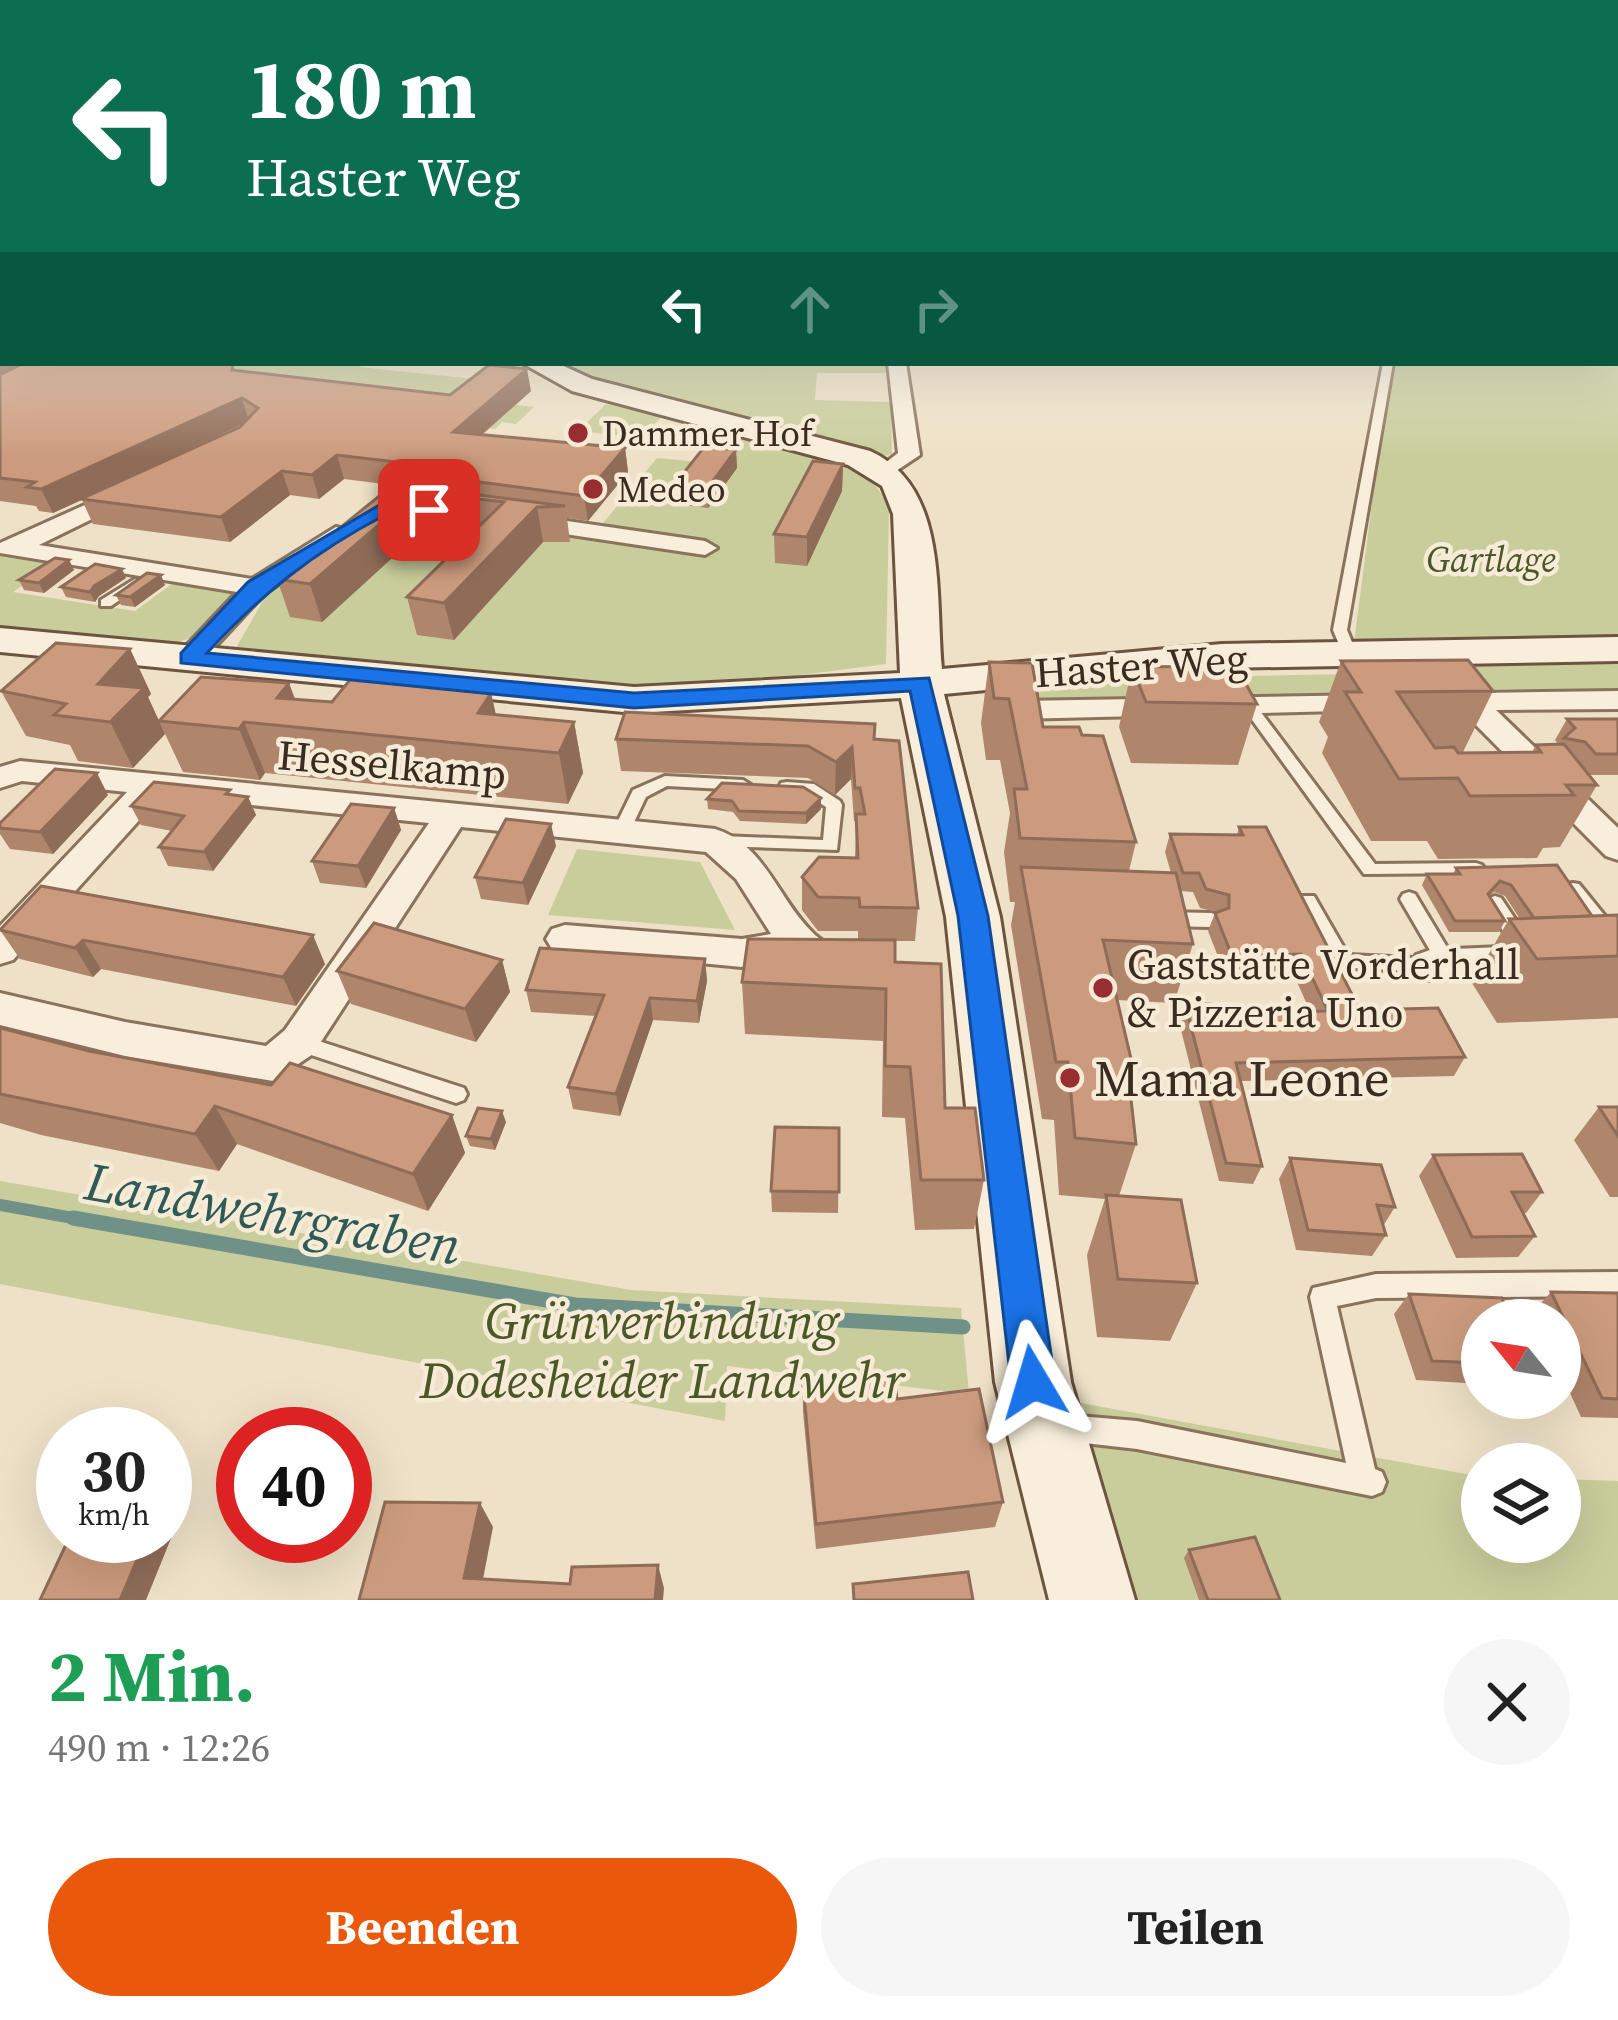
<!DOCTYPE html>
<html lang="de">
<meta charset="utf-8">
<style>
:root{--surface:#fff;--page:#f6f6f6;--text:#222;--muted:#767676;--accent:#ea580c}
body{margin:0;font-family:"Source Serif 4",serif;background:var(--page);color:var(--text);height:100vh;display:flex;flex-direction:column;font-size:45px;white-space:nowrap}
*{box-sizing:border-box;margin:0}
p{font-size:39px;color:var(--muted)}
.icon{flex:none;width:66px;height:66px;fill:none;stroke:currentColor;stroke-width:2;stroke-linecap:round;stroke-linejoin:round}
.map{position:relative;height:1600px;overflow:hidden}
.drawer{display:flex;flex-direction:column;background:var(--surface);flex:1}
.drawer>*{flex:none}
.guide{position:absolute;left:0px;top:0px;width:1620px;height:366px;box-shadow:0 12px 48px #0002;background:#0b6e4f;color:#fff;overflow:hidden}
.needle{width:78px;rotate:300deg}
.tools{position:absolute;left:1461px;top:1299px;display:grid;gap:24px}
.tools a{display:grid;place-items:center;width:120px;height:120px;border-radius:50%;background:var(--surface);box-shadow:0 12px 48px #0002;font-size:60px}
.speed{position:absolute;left:36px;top:1407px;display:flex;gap:24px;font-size:60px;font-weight:700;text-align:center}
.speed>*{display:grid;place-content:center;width:156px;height:156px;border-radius:50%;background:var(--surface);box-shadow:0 12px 48px #0002;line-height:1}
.speed small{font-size:30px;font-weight:400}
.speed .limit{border:18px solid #d22;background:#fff;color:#111}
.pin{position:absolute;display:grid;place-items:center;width:102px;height:102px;color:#fff;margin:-51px;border-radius:24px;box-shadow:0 6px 18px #0006}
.me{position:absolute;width:132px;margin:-66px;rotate:353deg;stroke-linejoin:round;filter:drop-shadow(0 0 9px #0008)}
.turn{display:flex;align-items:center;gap:42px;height:252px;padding:0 48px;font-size:54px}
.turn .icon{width:156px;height:156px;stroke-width:2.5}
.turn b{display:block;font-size:84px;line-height:102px}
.lanes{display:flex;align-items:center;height:114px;padding:0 48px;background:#0003;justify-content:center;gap:60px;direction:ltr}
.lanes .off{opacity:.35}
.round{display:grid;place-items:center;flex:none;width:126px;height:126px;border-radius:63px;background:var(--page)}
.head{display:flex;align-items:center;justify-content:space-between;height:204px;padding:0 48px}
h1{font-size:72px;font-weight:700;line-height:90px;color:#1e9e55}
.button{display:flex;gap:24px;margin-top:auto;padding:24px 48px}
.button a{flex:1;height:138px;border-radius:72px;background:var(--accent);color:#fff;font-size:48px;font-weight:700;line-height:138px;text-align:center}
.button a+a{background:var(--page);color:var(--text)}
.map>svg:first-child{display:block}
</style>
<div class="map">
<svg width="1618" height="1600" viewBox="0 0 1618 1600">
<rect width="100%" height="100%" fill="#eee1c7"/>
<g fill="#c9cd9b">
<path d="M1618 234V690L1442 689 1032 707 1028 692 1150 678 1350 674 1390 363H1617Z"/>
<path d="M193 363H364L359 367 494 381 472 400 534 407 516 424 502 422 495 429 439 422 348 393Z"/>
<path d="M551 363H887L889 373H817L815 400 891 402 892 454 883 456 579 376Z"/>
<path d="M606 404 663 415 642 438 578 431Z"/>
<path d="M722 431C774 445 875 451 889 512L886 664 693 689 636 691 233 653 268 592 399 509 594 534 657 458 699 462Z"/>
<path d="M0 552 59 560 13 592 135 611 180 578 227 586 232 597 193 637 167 646 0 632Z"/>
<path d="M577 849 700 862 735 930 548 915Z"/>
<path d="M0 1181 631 1290 961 1308 969 1394 727 1366 725 1421 0 1284Z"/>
<path d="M1070 1401 1482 1477V1542H1560V1479L1618 1481V1600H1125Z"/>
</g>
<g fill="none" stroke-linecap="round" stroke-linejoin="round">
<path stroke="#6f9187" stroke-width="12" d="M0 1205 90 1221"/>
<path stroke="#6f9187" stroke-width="15" d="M73 1218 575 1305 963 1327"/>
<g stroke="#8a735c" stroke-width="6">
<g id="lane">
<path d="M1383 363H1393L1347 630 1357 654 1350 658 1343 654 1333 630Z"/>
<path d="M135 579 140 580V586L111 606H101V600Z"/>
<path d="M1249 702 1254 703 1375 864 1476 863 1482 865 1485 869 1482 873 1364 874 1242 706Z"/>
<path d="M665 776 743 780 751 785 743 790 667 786 646 797 628 835H616L613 831 633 790Z"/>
<path d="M787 782 814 784 840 801 842 805 837 850 716 846 713 842 722 836 823 840 826 807 804 793 781 791 779 787 781 783Z"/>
<path d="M1573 883 1579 884 1618 932V952L1611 950 1567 894 1564 889 1567 884Z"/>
<path d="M1409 892 1415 894 1457 964 1454 969 1447 971 1438 966 1436 970 1429 972 1335 967 1299 901 1302 896H1314L1348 955 1435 959 1400 899 1403 894Z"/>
<path d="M1495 896 1501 898 1525 934 1527 939 1525 944H1511L1489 908 1486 903 1489 898Z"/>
<path d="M1164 912 1211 913 1218 915 1220 920 1218 925 1211 927 1164 926 1157 924 1155 919 1157 914Z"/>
<path d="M300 1035 464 1088 467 1094 464 1100 456 1103 293 1049 290 1043 293 1037Z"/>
<path d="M1618 1272V1296L1376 1298 1337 1306 1375 1469 1382 1472 1386 1482 1382 1492 1372 1496 1137 1449 1067 1441 1057 1438 1054 1428 1057 1418 1067 1415 1137 1421 1346 1463 1310 1297 1313 1288 1376 1274Z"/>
</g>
</g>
<g stroke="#8a735c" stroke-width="6">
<g id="street">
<path d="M888 363H906L920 455 887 477 876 470 898 453Z"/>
<path d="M125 487 136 494 133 499 39 545 252 579 336 527 357 532 265 593 199 664 189 666 175 658 237 592 0 553V543Z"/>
<path d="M526 515 705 541 717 548 705 555 518 527 514 522Z"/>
<path d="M1461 684 1478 693 1618 691V709L1496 710 1618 828V860L1606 856 1462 711 1435 708 1431 702Z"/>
<path d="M1370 695 1385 704 1381 710 1018 719 1003 710 1018 701Z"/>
<path d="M20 761 715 829C765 844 778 900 813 933 825 945 841 948 849 963L844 973 830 978 792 959 742 967 552 949 546 939 552 929 565 925 742 939 771 934 736 879 706 852 461 827 313 1054 273 1081 125 1056 0 1025V993L125 1022 266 1046 285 1030 429 823 161 796 13 960 0 964V926L127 792 22 781 0 788V767Z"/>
<path d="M1618 942V972L1430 980 1416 975 1411 965 1416 955 1430 950Z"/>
</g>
</g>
<g stroke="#6c543f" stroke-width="6">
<path id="secondary" d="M522 363H557L592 379 870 451C949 487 935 595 942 669L1222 644 1618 637V661L1222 668 944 694 1000 917 1071 1382 1135 1600H1049L995 1382 946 917 901 698 634 713 0 652V628L634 687 900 673 893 514 882 486 848 465 572 391Z"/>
</g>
<use href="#lane" fill="#f9eedb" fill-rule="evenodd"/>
<use href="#street" fill="#f9eedb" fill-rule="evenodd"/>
<use href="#secondary" fill="#f9eedb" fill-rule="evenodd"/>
</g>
<g fill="#af856c" fill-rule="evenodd">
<path d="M0 309 3 363 233 365 235 371 450 395 531 391 482 435 625 448 628 472 588 521 567 518 570 542H543L454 640 417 635 407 597 472 533 426 527 322 622 290 617 277 579 392 485 344 479 319 499 290 495 230 542 93 524 82 500 53 513 39 511 36 506 0 501ZM243 424 240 427 110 486Z"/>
<path d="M736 450 737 468 708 508 675 504 674 485Z"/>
<path d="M843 464 842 491 807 566 775 563 774 534Z"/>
<path d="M69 560 74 570 44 593 24 590 19 580Z"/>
<path d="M122 569 126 578 99 596 95 602 66 597 61 587Z"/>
<path d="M165 585 135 607 121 605 116 595Z"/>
<path d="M130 649 151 694 148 697 165 734 133 768 78 761 70 745 26 736 1 691Z"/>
<path d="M1341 661 1493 691 1463 752 1458 753 1532 752 1536 745H1559L1555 740 1567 719H1618V775H1590L1597 785 1560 847 1543 848 1537 858 1438 859 1427 841H1371L1322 753 1328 737 1319 722Z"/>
<path d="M989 662 1043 727 1082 735 1136 842 1129 871 1171 873 1165 852 1170 834 1237 835 1239 827 1360 1010 1465 1057 1454 1076 1241 1081 1262 1166 1253 1184 1219 1181 1179 1022 1185 1003 1214 1013 1310 1011 1293 973 1225 974 1208 931 1215 913 1217 912 1200 908 1193 892 1180 891 1193 944 1174 1003 1117 1000 1132 1063 1128 1076 1136 1144 1119 1196 1197 1283 1170 1341 1097 1337 1087 1255 1105 1199 1059 1195 1054 1120 1042 1119 1011 925 1015 902H1010L1004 852 1010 813 1000 760H986L981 723Z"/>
<path d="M1132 667 1257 704 1238 765 1131 763 1119 727Z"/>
<path d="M468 687 469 691 491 693 496 715 574 722 583 773 568 804 265 773 260 780 183 772 159 721 295 699 332 702Z"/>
<path d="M616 739H875L918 908 915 941H895V962L945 1108 984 1180 974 1229 915 1230 905 1118 882 1117 883 1041 745 1034 742 982 858 940V931H818L802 910V877L855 858 856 821H854L851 779 835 795 808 778 621 771Z"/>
<path d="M108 795 53 854 10 849 0 834V823Z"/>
<path d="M232 795 248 797 256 815 213 871 168 866 159 847 172 831 141 825 131 806Z"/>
<path d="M821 798V809L806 824 740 821 733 812 708 809 707 799Z"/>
<path d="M394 808 401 830 366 888 320 883 312 861Z"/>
<path d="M556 846 528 905 481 899 475 877Z"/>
<path d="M1557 865 1592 916 1618 915V1018L1497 1023 1472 983 1509 919H1520L1505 896 1494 892 1490 896 1505 921 1499 932H1449L1422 885 1427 874H1453L1456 868Z"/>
<path d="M0 930 325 964 296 1006 101 969 93 977 20 959Z"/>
<path d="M705 959 707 981 699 1023 653 1020 620 1116 573 1109 568 1087 596 1016 531 1012 526 990Z"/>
<path d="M502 960 510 992 476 1042 351 1004 337 971Z"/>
<path d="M0 1028 89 1051 271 1085 452 1115 465 1153 428 1211 237 1144 219 1171 41 1135 0 1123Z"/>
<path d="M1599 1107H1618V1197H1610L1574 1140Z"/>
<path d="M506 1122 495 1150 470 1146 466 1136Z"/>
<path d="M839 1128 838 1213 772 1212 771 1191Z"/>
<path d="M1433 1155 1542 1192 1526 1213H1523L1535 1236 1518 1257 1456 1258 1419 1176Z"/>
<path d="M1290 1158 1395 1207 1383 1226 1386 1235 1372 1256 1296 1250 1279 1179Z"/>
<path d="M1551 1292 1618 1293V1418L1581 1417 1560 1371V1320H1537L1533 1312Z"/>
<path d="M1409 1294 1482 1320V1384L1416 1380 1394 1314Z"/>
<path d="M803 1384 897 1399 1003 1502 995 1527 816 1549 803 1412Z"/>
<path d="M1189 1550 1280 1600H1199L1184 1558Z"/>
</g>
<g fill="#8f6c58">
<path d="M0 268H2L3 271V287L0 288Z"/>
<path d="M3 352V363H32L0 380V353Z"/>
<path d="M527 369 531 391 458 455 453 432Z"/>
<path d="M242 398 249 421 53 513 41 489Z"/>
<path d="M625 448 628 472 588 521 584 496Z"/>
<path d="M736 450 737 468 708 508 707 489Z"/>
<path d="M337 455 344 479 319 499 312 475Z"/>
<path d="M843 464 842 491 807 566V537Z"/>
<path d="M282 471 290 495 230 542 221 517Z"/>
<path d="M417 492 426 527 322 622 310 584Z"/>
<path d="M537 507 543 542 454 640 444 603Z"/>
<path d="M69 560 74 570 44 593 39 583Z"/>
<path d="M122 569 126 578 99 596 95 602 90 592 94 586Z"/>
<path d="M161 575 165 585 135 607 130 597Z"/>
<path d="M130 649 151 694 148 697 165 734 133 768 110 722 98 684Z"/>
<path d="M289 683 306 728 277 698Z"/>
<path d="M491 693 502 743 478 713Z"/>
<path d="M244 722 265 773 260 780 239 729Z"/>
<path d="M574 722 583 773 568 804 559 753Z"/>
<path d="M852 747 851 779 835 795 836 762Z"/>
<path d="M97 773 108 795 53 854 40 832Z"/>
<path d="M248 797 256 815 213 871 204 852Z"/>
<path d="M821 798V809L806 824V813Z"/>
<path d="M394 808 401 830 366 888 358 866Z"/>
<path d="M551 824 556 846 528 905 523 883Z"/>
<path d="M313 935 325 964 296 1006 283 977Z"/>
<path d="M83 940 101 969 93 977 75 948Z"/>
<path d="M705 959 707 981 699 1023 697 1001Z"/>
<path d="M502 960 510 992 476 1042 465 1009Z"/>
<path d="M650 998 653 1020 620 1116 616 1094Z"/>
<path d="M215 1106 237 1144 219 1171 195 1134Z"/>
<path d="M502 1111 506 1122 495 1150 491 1139Z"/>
<path d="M452 1115 465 1153 428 1211 413 1174Z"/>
<path d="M172 1477 189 1494 146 1600H120L147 1536H165V1493Z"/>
<path d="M480 1503 493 1527 479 1600 464 1578Z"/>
<path d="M658 1565 664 1588 663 1600H655Z"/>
</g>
<g fill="#cc9b7d" stroke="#8f6c58" stroke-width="3">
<path d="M3 308V352L0 353V309Z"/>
<path d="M24 363H213L233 365 232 370 450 395 489 365 527 369 453 432 625 448 584 496 420 474 425 471 391 467 397 462 337 455 312 475 282 471 221 517 81 499 240 427 258 408 242 398 41 489 27 487 35 482 0 478V375Z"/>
<path d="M705 446 736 450 707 489 674 485Z"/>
<path d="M813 461 843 464 807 537 774 534Z"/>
<path d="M394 484 565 506 537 507 444 603 407 597 504 502 417 492 310 584 277 579Z"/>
<path d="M55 558 69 560 39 583 19 580Z"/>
<path d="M95 564 122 569 94 586 90 592 61 587Z"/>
<path d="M147 573 161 575 130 597 116 595Z"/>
<path d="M56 643 130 649 98 684 144 688 110 722 54 715 66 704 1 691Z"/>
<path d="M1468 660 1493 691 1397 692 1435 748 1454 747 1458 753 1541 752 1536 745 1564 744 1597 785H1566L1574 795 1470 796 1458 778 1399 779 1345 692H1361L1341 661Z"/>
<path d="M989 662 1032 663 1043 727H1079L1082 735 1103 736 1136 842 1020 838 1014 789H1027L1009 699 994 698Z"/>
<path d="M1236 666 1257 704 1146 702 1132 667Z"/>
<path d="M353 676 468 687 466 691 491 693 478 713 574 722 559 753 244 722 239 729 159 721 201 677 289 683 277 698 332 702Z"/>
<path d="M625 712 875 724 874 739 899 741 918 908 860 907 859 898 818 897 802 877 819 857 858 858 856 814H865L860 788H855L852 747 836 762 808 746 616 739Z"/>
<path d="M1567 719H1618V754H1596L1585 742 1564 738 1575 728Z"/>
<path d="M55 769 97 773 40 832 0 828V823Z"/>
<path d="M154 782 230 790 226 794 248 797 204 852 159 847 184 816 131 806Z"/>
<path d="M722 783 803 787 821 798 806 813 739 811 732 801 707 799Z"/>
<path d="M351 804 394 808 358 866 312 861Z"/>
<path d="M506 819 551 824 523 883 475 877Z"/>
<path d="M1239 827H1266L1360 1010 1438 1008 1465 1057 1236 1063 1262 1166 1226 1163 1185 1003 1211 1004 1214 1013 1328 1011 1301 954 1232 956 1215 913 1229 908V895L1206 889 1199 873H1183L1170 834 1243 835Z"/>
<path d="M1557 865 1592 916 1534 918 1511 885 1500 881 1488 894 1505 921H1455L1427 874H1460L1456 868Z"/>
<path d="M1021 867 1176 873 1193 944 1103 940 1132 1063H1127L1136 1144 1075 1138 1068 1062H1056Z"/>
<path d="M41 886 313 935 283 977 83 940 75 948 0 930Z"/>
<path d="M1618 915V956L1537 959 1509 919Z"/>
<path d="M374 923 502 960 465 1009 337 971Z"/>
<path d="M748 939 895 940V962L941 964 945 1108H975L984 1180H921L910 1067 885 1066 886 989 742 982Z"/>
<path d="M540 948 705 959 697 1001 650 998 616 1094 568 1087 604 995 526 990Z"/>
<path d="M0 1028 89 1051 271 1085 290 1063 452 1115 413 1174 215 1106 195 1134 0 1094Z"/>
<path d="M1599 1107H1618V1136Z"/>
<path d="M478 1108 502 1111 491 1139 466 1136Z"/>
<path d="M775 1127 839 1128V1192L771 1191Z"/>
<path d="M1522 1154 1542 1192H1512L1535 1236 1472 1237 1433 1155Z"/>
<path d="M1290 1158 1381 1165 1395 1207 1377 1205 1386 1235 1308 1230Z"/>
<path d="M1106 1195 1181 1200 1197 1283 1118 1279Z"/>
<path d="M1551 1292 1618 1293V1399L1602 1398Z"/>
<path d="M1409 1294 1502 1298 1510 1320H1482V1363L1432 1361Z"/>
<path d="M894 1374 897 1399 979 1389 1003 1502 816 1524 803 1384Z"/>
<path d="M165 1477H172L165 1493Z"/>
<path d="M385 1502 480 1503 464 1578 570 1584 572 1567 658 1565 655 1600H359Z"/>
<path d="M70 1536H147L120 1600H40Z"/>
<path d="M1255 1537 1280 1600H1208L1189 1550Z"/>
<path d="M968 1572 973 1600H854L853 1584Z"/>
</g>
<linearGradient id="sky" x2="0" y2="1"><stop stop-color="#8ebad5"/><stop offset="0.51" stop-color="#f7f2e6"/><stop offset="1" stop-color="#f7f2e6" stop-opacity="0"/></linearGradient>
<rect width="1618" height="458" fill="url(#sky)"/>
<path fill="#1a73e8" stroke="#114b97" stroke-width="3" d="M388 500 438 510C423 522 402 507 385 515 314 552 261 594 207 653L634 693 929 678 988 916 1055 1382 1048 1398 1033 1404 1018 1398 1011 1382 958 916 910 691 634 708 181 663V653L248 582Z"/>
<g fill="#982d32" stroke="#f6ebd7" stroke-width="4.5">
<circle cx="578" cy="433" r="12"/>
<circle cx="593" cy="489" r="12"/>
<circle cx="1103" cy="988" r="12"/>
<circle cx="1070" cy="1078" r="12"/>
</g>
<g text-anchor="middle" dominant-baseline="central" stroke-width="9" stroke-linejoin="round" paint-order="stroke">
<g font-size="36" fill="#3a2c20" stroke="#f6ebd7" text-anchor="start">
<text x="602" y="433">Dammer Hof</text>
<text x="617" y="489">Medeo</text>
</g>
<g font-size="36" font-style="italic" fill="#4c5727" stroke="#f6ebd7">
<text x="1491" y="559">Gartlage</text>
</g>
<g font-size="42" fill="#3a2c20" stroke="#f6ebd7">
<text transform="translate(1141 665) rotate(-4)">Haster Weg</text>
<text transform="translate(392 764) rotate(5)">Hesselkamp</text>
</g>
<g font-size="42" fill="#3a2c20" stroke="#f6ebd7" text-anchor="start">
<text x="1127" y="964">Gaststätte Vorderhall<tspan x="1127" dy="48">&amp; Pizzeria Uno</tspan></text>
</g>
<g font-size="51" fill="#3a2c20" stroke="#f6ebd7" text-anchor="start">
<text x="1094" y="1078">Mama Leone</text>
</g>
<g font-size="51" font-style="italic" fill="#4c5727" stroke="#f6ebd7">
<text x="662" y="1321">Grünverbindung<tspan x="662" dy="59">Dodesheider Landwehr</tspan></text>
</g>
<g font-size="54" font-style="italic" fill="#2f5a55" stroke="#f6ebd7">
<text transform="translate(273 1213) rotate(10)">Landwehrgraben</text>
</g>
</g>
</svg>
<div class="tools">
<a><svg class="needle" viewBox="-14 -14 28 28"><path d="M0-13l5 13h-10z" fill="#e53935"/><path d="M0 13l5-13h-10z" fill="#767676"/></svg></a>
<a><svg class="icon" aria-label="layers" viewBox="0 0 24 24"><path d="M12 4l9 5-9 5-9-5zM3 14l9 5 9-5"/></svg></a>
</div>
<div class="speed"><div>30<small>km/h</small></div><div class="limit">40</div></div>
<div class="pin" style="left:429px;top:510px;background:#d93025"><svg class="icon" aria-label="arrive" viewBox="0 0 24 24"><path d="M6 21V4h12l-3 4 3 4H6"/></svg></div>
<svg class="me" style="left:1033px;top:1382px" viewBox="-20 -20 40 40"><path d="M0-17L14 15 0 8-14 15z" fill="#1a73e8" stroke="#fff" stroke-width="4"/></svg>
<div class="guide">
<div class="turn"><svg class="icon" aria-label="left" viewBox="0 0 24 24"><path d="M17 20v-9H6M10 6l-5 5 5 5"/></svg><div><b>180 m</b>Haster Weg</div></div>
<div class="lanes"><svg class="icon" aria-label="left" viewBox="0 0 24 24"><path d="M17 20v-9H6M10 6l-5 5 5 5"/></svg><svg class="icon off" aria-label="ahead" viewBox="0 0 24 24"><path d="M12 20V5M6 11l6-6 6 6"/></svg><svg class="icon off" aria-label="right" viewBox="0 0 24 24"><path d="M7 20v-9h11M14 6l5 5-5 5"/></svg></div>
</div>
</div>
<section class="drawer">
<div class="head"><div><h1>2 Min.</h1><p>490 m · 12:26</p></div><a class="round"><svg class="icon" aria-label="close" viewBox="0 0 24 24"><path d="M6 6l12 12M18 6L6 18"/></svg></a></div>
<div class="button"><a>Beenden</a><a>Teilen</a></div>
</section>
